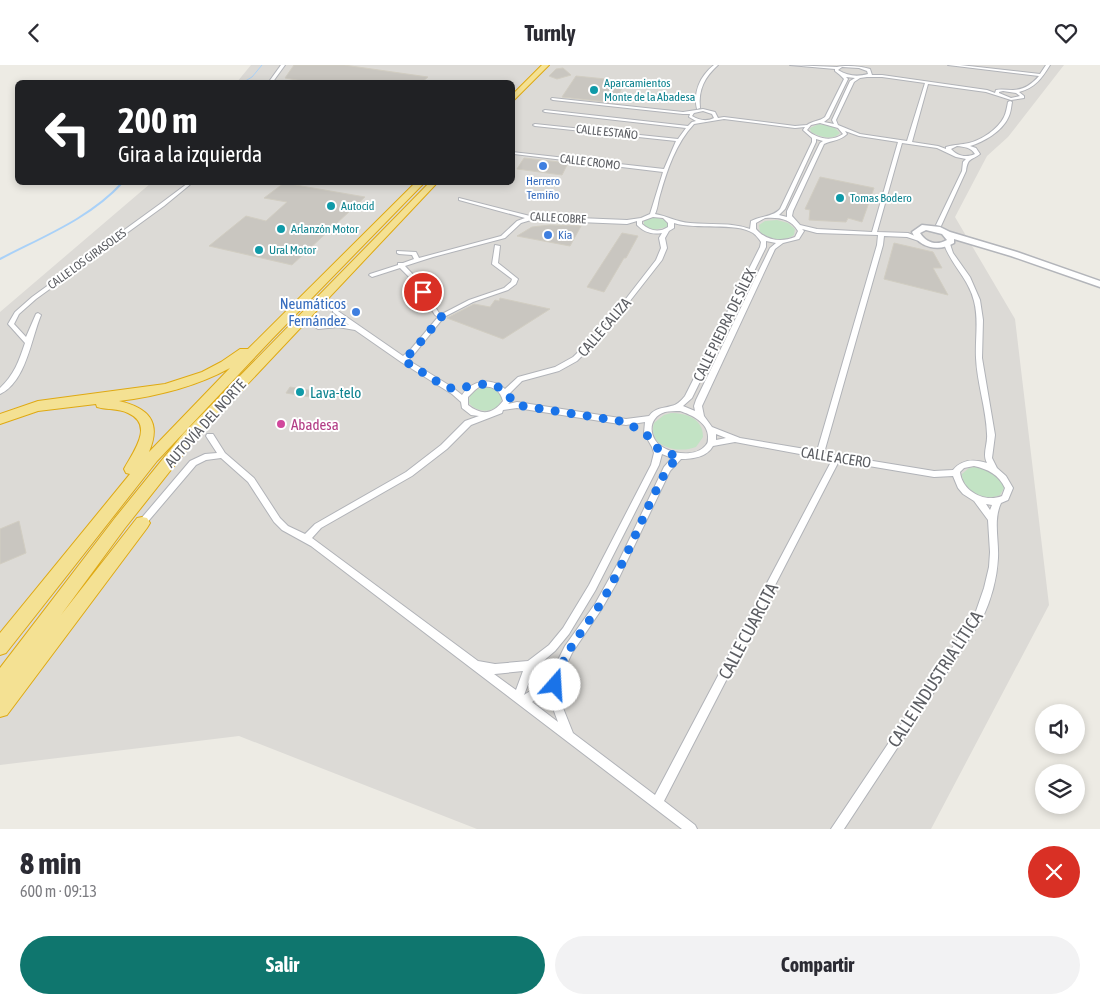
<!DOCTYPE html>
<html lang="es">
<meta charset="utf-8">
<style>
:root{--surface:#fff;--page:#f2f2f3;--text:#2b2b33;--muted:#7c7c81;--accent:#0f766e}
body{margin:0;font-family:"Asap Condensed",sans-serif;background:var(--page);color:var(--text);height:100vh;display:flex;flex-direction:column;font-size:19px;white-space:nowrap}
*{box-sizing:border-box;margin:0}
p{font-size:16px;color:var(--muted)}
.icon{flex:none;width:28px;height:28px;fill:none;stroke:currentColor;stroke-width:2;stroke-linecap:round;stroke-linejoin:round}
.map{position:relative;height:764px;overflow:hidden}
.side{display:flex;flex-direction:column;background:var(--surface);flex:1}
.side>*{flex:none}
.top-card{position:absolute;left:15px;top:15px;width:500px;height:105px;border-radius:8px;box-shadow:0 2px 8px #0003;background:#202124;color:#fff;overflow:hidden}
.buttons{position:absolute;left:1035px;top:639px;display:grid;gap:10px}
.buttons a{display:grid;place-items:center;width:50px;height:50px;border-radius:50%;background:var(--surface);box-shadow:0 2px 8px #0003;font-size:25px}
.pin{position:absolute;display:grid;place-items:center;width:42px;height:42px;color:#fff;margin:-21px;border:2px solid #fff;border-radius:50%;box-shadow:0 1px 5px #0007}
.me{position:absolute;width:55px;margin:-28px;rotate:19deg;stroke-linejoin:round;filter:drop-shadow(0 0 4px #0008)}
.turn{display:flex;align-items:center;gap:18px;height:105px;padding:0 20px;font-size:22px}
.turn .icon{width:65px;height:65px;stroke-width:2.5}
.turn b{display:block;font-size:35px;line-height:42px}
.round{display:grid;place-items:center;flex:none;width:52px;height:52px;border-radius:26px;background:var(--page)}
.headline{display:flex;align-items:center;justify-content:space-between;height:85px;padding:0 20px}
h1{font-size:30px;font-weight:700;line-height:38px}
.button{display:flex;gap:10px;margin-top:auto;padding:10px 20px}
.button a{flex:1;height:58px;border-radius:30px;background:var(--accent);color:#fff;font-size:20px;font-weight:700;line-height:58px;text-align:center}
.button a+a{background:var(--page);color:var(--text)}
header{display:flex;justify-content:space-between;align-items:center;height:65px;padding:0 20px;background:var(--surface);font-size:22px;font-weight:700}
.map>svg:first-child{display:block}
</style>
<header><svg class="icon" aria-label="back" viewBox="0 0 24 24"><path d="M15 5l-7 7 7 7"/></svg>Turnly<svg class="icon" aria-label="heart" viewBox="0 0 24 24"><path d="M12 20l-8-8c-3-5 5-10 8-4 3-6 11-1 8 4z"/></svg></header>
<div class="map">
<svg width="1100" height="764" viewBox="0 0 1100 764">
<rect width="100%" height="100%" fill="#edebe4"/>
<path fill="#dcdad6" d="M251 0H1064L1008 72 987 91 955 152 1015 254 1049 540 931 764H477L239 671 0 700V247L151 118H512V18L237 17Z"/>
<g fill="#c2e3c4">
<path d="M819 59 834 62 840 68C833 76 820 72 811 67L810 63Z"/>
<path d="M654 152 665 155 668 158 667 162 653 165 644 161V155Z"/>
<path d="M777 155 788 158 795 164 794 170C784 177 770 175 760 167L759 160 765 156Z"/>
<path d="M489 322 498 326 502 331C501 348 478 350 469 338L470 330 478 324Z"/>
<path d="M671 348C687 348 703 354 703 372L696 382C678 389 647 382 654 358L664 350Z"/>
<path d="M975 402C988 404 1000 410 1004 423L1000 430C985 437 962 426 962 409L969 403Z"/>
</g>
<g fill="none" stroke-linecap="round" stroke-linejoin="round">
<path stroke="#a9d1f8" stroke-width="1" d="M242 18 252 12 262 0"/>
<path stroke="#a9d1f8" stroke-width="2" d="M0 194C42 172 89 154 122 118"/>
</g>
<g fill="#c9c6c0" stroke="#d1cdc2">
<path d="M294 0H344L428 12 421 18H315L285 13Z"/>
<path d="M563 3 571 10 557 14 549 11 556 4Z"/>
<path d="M576 11 625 16 615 38 562 32Z"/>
<path d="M524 93 568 98 562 110 517 104Z"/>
<path d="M820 112 874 123 862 157 848 153 846 157 809 155 810 145 805 144Z"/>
<path d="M284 118 365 132 292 200 209 181 246 151 266 156 287 137 264 133Z"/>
<path d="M550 160 581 161 570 181 517 171 532 162Z"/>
<path d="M622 168 638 171 626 193H624L604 227 587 222Z"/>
<path d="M894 178 933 187 942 203H933L948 230 884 214Z"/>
<path d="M500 233 550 244 503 274 447 253 474 239 490 242 495 235 499 236Z"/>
<path d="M290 322 314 326 310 332 286 328Z"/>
<path d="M19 456 26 488 0 499V464Z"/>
</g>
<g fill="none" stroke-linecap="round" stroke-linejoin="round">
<g stroke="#b1b3b8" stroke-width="2">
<g id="street">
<path d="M281 0H285L272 18H268Z"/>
<path d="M714 0H718C705 12 698 24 700 43L697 44C693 27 700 11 714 0Z"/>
<path d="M790 0 837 2C846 0 861 1 870 4L872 10H882L987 25 995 28 996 25C1002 24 1007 25 1013 25 1024 25 1032 19 1039 11L948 0H960L1040 9 1046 0H1050C1042 13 1035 23 1019 27L1024 31V33L1011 35 986 27 928 19 912 77 938 81 946 84V82C956 79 961 80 969 78 982 75 998 64 1004 52 1006 48 1007 42 1008 37L1010 36 1012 37C1011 42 1011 48 1008 53 1002 66 984 77 970 81L976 83 980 89C971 96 968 92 966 106L941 161 936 160 962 106 963 97 966 94 956 92 937 83 902 78 877 167 908 168 922 174 919 176 907 172 884 171 883 180 824 388 934 406 953 405C962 394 974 394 987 398 982 389 988 379 987 369 986 343 977 318 976 293 975 274 979 255 974 236 969 214 951 200 944 179L947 177 950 179 953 188 970 212 980 235 983 255 982 293 995 370 992 393 997 403 1006 411 1013 423 1008 435 1001 438C993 455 999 475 998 493 997 514 991 535 982 554L844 764H831L975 549 984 523 989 502 990 487 988 455 974 436 963 429 958 423 953 411 934 412 839 396 664 736 695 760 697 764H682L311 481 282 465 274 457 248 417 221 393 206 395 196 400 145 460 142 461 139 460 138 458 139 456 190 396 205 389 217 388 206 371 207 369H213L225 388 254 413 280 453 288 461 305 469 315 459 406 407 441 380 465 356 479 351 471 350 462 343 461 337 452 329 401 297 355 265 338 262 318 264 315 262C324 257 339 258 349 260L333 247V245L335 244 403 291 411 284 438 252 435 250 415 218 400 203 372 212 369 210 370 209 398 200V198H403L414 194 412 190 399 189 397 188V186L416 187 419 193 501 171 517 156 525 153 459 135V133L530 151 627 155 641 153 650 149 663 107 514 89H512V87L664 104 676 76 535 61 533 60 535 59 678 74 686 63 545 47 543 46 545 45 688 61 692 57 696 56 689 52 690 49H683L553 35 551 34 552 33 683 47 703 44 715 47 718 53 724 52 795 61 807 60C812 56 820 56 825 52L844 14 840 10 835 6V4ZM842 2 859 3 867 6 868 9C857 12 848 11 838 5ZM846 12 855 13 850 16 832 55 834 59 824 57 829 53 848 14ZM867 12H882L925 18 907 76 860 69 838 60 836 55 854 17 860 13ZM1003 26 1016 28 1020 31 1011 33 999 28V27ZM703 46 712 49 714 53C706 57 699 55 692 51L694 48ZM724 54 795 63 805 62 803 65 812 73V77L780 144C773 152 760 151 751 156L750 164C731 157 710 160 690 158 677 157 667 151 655 149 658 143 658 136 660 130 667 105 676 78 694 59ZM820 58 838 63 843 69C832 77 817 74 807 65L811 60ZM845 66 859 71 898 77 872 167 817 164 800 160 792 151 793 146 824 79C832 75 840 76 847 69ZM816 74 823 76 820 78 787 146V152L779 150 785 144 816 77ZM957 81C964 82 971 82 975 89 966 93 957 91 951 84ZM653 152 663 153 668 158V162C659 168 650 166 642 159V156ZM765 153C779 152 791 154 798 166L795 172C781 178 765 175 756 164V158ZM531 155 627 159 637 156V160C644 167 652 170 662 168L659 173 661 183 656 195 604 262 573 292 555 302 518 312 505 324C491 312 472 315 462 330L452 322 408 295 415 288 444 252 473 237 508 225 516 219 518 214 498 198 500 181 495 180 492 199 512 214 511 217 504 223 469 235 442 249 439 248 419 216 405 201 433 192 505 173 521 158ZM674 158C696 165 736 157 753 168 756 170 759 174 761 177L760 182 685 331C681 336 677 340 671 341 662 344 656 342 649 351L626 354 517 337 508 339 511 336 509 329 522 316 559 306 577 296 608 264 662 195 667 183 665 173 669 166 674 163ZM802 164 817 168 878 170 877 180 817 386 740 373 712 362 704 351 702 341 775 184 783 178 799 174 804 166ZM766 176 776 178 770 183 696 335 694 341 695 346 683 341 692 333 766 182ZM479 322C491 320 500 324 503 336 493 349 482 351 468 340V332L475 325ZM517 343 626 360 645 357 644 368 652 382 654 388 651 400 589 520 563 563 549 580 528 596 495 599 478 596 312 473 321 463 412 411 447 384 471 360 502 348 503 345ZM680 346C692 350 709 358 708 373 708 376 708 378 706 380 695 394 664 389 655 375 648 364 652 351 665 347 669 346 675 346 680 346ZM716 369 726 373 716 375ZM735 377 832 395 655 730 573 668 561 638 560 618 563 607 572 588 601 545 616 519 670 406 681 394C693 394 707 392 713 381ZM662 389 672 393 664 402 618 498 595 539 565 581 554 603 538 621 524 630 534 604 555 586 569 569 595 526 659 400ZM974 401C988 404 999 410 1005 423L1002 431C984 438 962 426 960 407L964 403ZM986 439 992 440 990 445ZM523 606 516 625 494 609H495ZM550 622 551 638 558 657 532 637 541 631Z"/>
<path d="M188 118H192L164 141 36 234 19 249 14 259 26 272 36 249 38 248 41 250C31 274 26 317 0 329V323C14 310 19 296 25 278L8 259 15 247 32 232 160 139Z"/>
</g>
</g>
<g stroke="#b3b5ba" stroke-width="3">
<path id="secondary" d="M922 160 940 162 950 167 1017 187 1100 216V222L1011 191 954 174V178C939 187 919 183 912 167ZM926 165 942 169 947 175C937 181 926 178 920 168Z"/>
</g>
<g stroke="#dfa912" stroke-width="2">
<g id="highway">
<path d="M542 0H549L512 37V30Z"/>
<path d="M415 118H424L272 274 157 396 6 588 0 590V568L130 409 126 408 124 404C133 387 155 360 128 348 118 343 107 345 97 342L96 339 38 346 0 359V349L38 336 165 319 202 307 221 297 240 284H248ZM230 303 149 387C162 356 148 343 119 336 158 331 195 322 230 303Z"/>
<path d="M429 118H437L193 377 125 463 61 550 137 453 142 452 147 453 150 458 147 463 7 650 0 652V603L115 453 183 369Z"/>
</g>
</g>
<use href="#street" fill="#fff" fill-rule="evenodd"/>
<use href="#secondary" fill="#fff" fill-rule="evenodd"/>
<use href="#highway" fill="#f4e193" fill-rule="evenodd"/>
</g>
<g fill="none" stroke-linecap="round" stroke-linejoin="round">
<path stroke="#1a73e8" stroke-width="9" stroke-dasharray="0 16.2" d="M423 227 437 249 442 251 413 286 403 295 436 316 453 324 484 319 494 320 502 324 517 340 626 357 647 370 651 376 659 385 679 392C664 404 658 423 649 440 635 471 621 503 604 533 587 562 562 587 555 620"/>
</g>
<g fill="#0f9aa8" stroke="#fff" stroke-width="2">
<circle cx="594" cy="25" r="5"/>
<circle cx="840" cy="133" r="5"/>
<circle cx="331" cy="141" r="5"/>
<circle cx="281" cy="164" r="5"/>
<circle cx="259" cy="185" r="5"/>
<circle cx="300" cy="327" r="5"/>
</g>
<g fill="#3f7fe0" stroke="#fff" stroke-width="2">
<circle cx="543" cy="101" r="5"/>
<circle cx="548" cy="170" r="5"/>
<circle cx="356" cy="247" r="5"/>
</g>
<circle fill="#d1479c" stroke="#fff" stroke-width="2" cx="281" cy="359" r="5"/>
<g text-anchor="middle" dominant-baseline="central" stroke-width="4" stroke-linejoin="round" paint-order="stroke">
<g font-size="12" fill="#0d838f" stroke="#fff" text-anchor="start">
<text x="604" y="18">Aparcamientos<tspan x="604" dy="14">Monte de la Abadesa</tspan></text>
<text x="850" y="133">Tomas Bodero</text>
<text x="341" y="141">Autocid</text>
<text x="291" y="164">Arlanzón Motor</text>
<text x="269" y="185">Ural Motor</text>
</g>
<g font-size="12" fill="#5c5e63" stroke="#fff">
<text transform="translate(607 67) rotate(6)">CALLE ESTAÑO</text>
<text transform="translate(590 97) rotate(7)">CALLE CROMO</text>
<text transform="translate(558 153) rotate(3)">CALLE COBRE</text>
<text transform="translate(87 194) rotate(-36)">CALLE LOS GIRASOLES</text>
</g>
<g font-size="12" fill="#366cbe" stroke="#fff">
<text x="543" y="116">Herrero<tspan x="543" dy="14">Temiño</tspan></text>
<text x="558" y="170" text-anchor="start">Kia</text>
</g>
<g font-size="15" fill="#366cbe" stroke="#fff" text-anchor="end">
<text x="346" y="238">Neumáticos<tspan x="346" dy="17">Fernández</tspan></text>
</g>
<g font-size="15" fill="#5c5e63" stroke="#fff">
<text transform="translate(724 260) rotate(-64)">CALLE PIEDRA DE SÍLEX</text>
<text transform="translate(604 262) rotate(-49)">CALLE CALIZA</text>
<text transform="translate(205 358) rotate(-48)">AUTOVÍA DEL NORTE</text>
<text transform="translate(836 392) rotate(9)">CALLE ACERO</text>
</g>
<g font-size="15" fill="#0d838f" stroke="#fff" text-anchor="start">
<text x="310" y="327">Lava-telo</text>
</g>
<g font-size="15" fill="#b23c85" stroke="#fff" text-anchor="start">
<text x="291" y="359">Abadesa</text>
</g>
<g font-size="18" fill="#5c5e63" stroke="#fff">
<text transform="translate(748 566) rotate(-62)">CALLE CUARCITA</text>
<text transform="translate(935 614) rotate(-57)">CALLE INDUSTRIA LÍTICA</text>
</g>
</g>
</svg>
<div class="buttons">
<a><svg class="icon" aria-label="sound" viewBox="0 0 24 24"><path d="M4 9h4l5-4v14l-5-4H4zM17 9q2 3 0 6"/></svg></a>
<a><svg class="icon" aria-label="layers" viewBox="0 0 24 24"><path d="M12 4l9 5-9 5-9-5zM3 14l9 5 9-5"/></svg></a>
</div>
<div class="pin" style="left:423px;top:227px;background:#d93025"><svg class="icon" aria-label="arrive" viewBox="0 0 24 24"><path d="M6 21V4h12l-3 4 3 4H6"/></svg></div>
<svg class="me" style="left:555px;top:620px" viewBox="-20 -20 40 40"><circle r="19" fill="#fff"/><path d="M0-13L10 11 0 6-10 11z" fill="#1a73e8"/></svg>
<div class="top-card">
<div class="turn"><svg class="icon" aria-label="left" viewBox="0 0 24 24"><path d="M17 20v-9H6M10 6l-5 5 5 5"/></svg><div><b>200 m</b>Gira a la izquierda</div></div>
</div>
</div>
<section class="side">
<div class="headline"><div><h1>8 min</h1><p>600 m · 09:13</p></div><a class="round" style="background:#d93025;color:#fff"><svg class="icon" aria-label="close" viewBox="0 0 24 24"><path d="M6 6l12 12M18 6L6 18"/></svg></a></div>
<div class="button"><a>Salir</a><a>Compartir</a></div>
</section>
